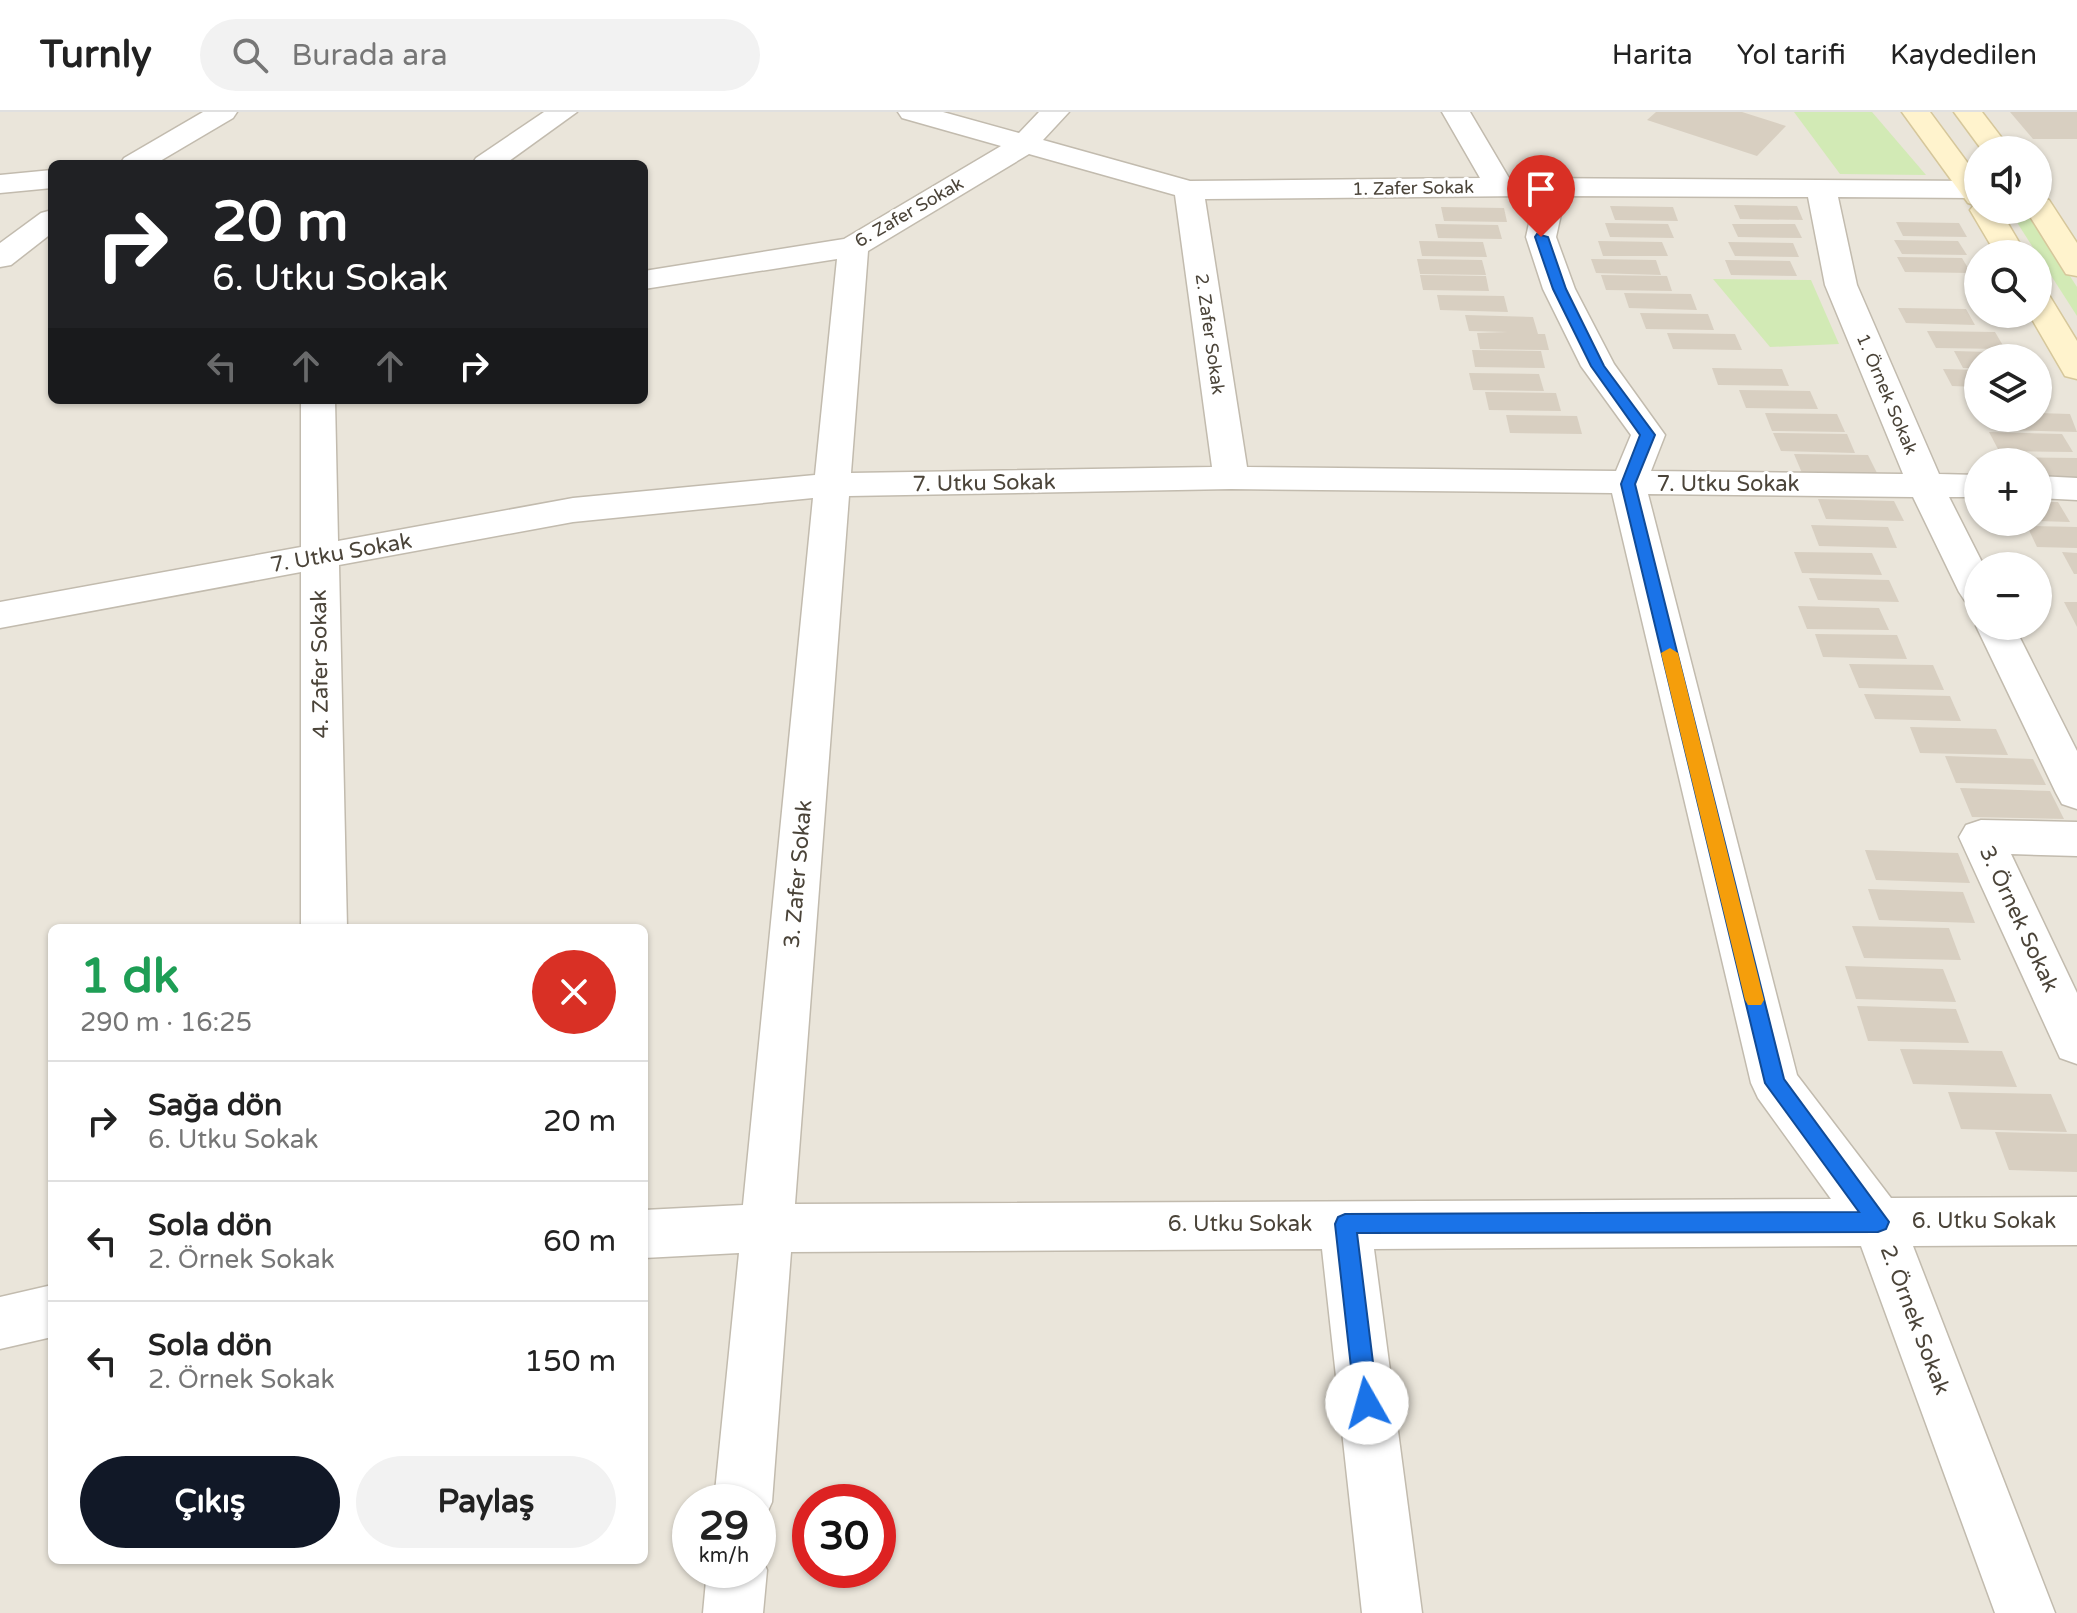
<!DOCTYPE html>
<html lang="tr">
<meta charset="utf-8">
<style>
:root{--surface:#fff;--page:#f2f2f2;--text:#222;--muted:#767676;--line:#e0e0e0;--accent:#111827}
body{margin:0;font-family:"Varela Round",sans-serif;background:var(--page);color:var(--text);height:100vh;display:flex;flex-direction:column;font-size:30px;white-space:nowrap}
*{box-sizing:border-box;margin:0}
p{font-size:26px;color:var(--muted)}
.icon{flex:none;width:44px;height:44px;fill:none;stroke:currentColor;stroke-width:2;stroke-linecap:round;stroke-linejoin:round}
.map{position:relative;flex:1;overflow:hidden}
.drawer{position:absolute;left:48px;top:812px;width:600px;height:640px;display:flex;flex-direction:column;background:var(--surface);border-radius:12px;box-shadow:0 2px 6px #0004}
.drawer>*{flex:none}
.top-card{position:absolute;left:48px;top:48px;width:600px;height:244px;border-radius:12px;box-shadow:0 2px 6px #0004;background:#202124;color:#fff;overflow:hidden}
.tools{position:absolute;left:1964px;top:24px;display:grid;gap:16px}
.tools a{display:grid;place-items:center;width:88px;height:88px;border-radius:50%;background:var(--surface);box-shadow:0 2px 6px #0004;font-size:40px}
.speed{position:absolute;left:672px;top:1372px;display:flex;gap:16px;font-size:40px;font-weight:700;text-align:center}
.speed>*{display:grid;place-content:center;width:104px;height:104px;border-radius:50%;background:var(--surface);box-shadow:0 2px 6px #0004;line-height:1}
.speed small{font-size:20px;font-weight:400}
.speed .limit{border:12px solid #d22;background:#fff;color:#111}
.pin{position:absolute;display:grid;place-items:center;width:68px;height:68px;color:#fff;margin:-82px -34px;border-radius:50% 50% 50% 0;rotate:-45deg;box-shadow:0 0 8px #0007}
.pin .icon{rotate:45deg}
.me{position:absolute;width:88px;margin:-44px;rotate:353deg;stroke-linejoin:round;filter:drop-shadow(0 0 6px #0008)}
.turn{display:flex;align-items:center;gap:28px;height:168px;padding:0 32px;font-size:36px}
.turn .icon{width:104px;height:104px;stroke-width:2.5}
.turn b{display:block;font-size:56px;line-height:68px}
.lanes{display:flex;align-items:center;height:76px;padding:0 32px;background:#0003;justify-content:center;gap:40px;direction:ltr}
.lanes .off{opacity:.35}
.round{display:grid;place-items:center;flex:none;width:84px;height:84px;border-radius:42px;background:var(--page)}
.overview{display:flex;align-items:center;justify-content:space-between;height:136px;padding:0 32px}
h1{font-size:48px;font-weight:800;line-height:60px;color:#1e9e55}
.button{display:flex;gap:16px;margin-top:auto;padding:16px 32px}
.button a{flex:1;height:92px;border-radius:48px;background:var(--accent);color:#fff;font-size:32px;font-weight:800;line-height:92px;text-align:center}
.button a+a{background:var(--page);color:var(--text)}
ul{padding:0;list-style:none}
li{display:flex;align-items:center;gap:24px;height:120px;padding:0 32px;border-top:2px solid var(--line)}
li div{flex:1}
li b{display:block;font-size:30px}
li em{font-style:normal}
header{display:flex;align-items:center;gap:48px;box-sizing:border-box;height:112px;padding:0 40px;background:var(--surface);border-bottom:2px solid var(--line)}
header strong{font-size:38px}
nav{display:flex;gap:44px;margin-inline-start:auto;font-size:28px}
.search{width:560px;height:72px;background:var(--page);display:flex;align-items:center;gap:20px;box-sizing:border-box;padding:0 28px;border-radius:44px;color:var(--muted);font-size:30px}
.map>svg:first-child{display:block}
</style>
<header>
<strong>Turnly</strong>
<div class="search"><svg class="icon" aria-label="search" viewBox="0 0 24 24"><circle cx="10" cy="10" r="6"/><path d="M15 15l6 6"/></svg>Burada ara</div>
<nav><a>Harita</a><a>Yol tarifi</a><a>Kaydedilen</a></nav>
</header>
<div class="map">
<svg width="2077" height="1501" viewBox="0 0 2077 1501">
<rect width="100%" height="100%" fill="#f6f3ec"/>
<path fill="#eae5da" fill-rule="evenodd" d="M0 0H2077V1501H0ZM1978 38H2038V98H1978ZM52 52H644V288H52ZM1978 142H2038V202H1978ZM1978 246H2038V306H1978ZM1978 350H2038V410H1978ZM1978 454H2038V514H1978ZM52 816H644V1448H52ZM690 1390H758V1458H690ZM810 1390H878V1458H810Z"/>
<g fill="#d2eab5">
<path d="M1794 0H1872L1926 63 1840 62Z"/>
<path d="M2009 98H2027L2077 175V204Z"/>
<path d="M1713 167 1811 168 1839 232 1770 235Z"/>
</g>
<g fill="#d8cfc1">
<path d="M1656 0H1742L1786 14 1757 44 1647 8Z"/>
<path d="M2010 0H2077V27H2033Z"/>
<path d="M1734 93 1797 94 1803 108 1740 107Z"/>
<path d="M1610 94 1673 95 1678 109 1615 108Z"/>
<path d="M1441 95 1504 96 1507 110 1444 109Z"/>
<path d="M1896 110 1959 111 1967 125 1903 124Z"/>
<path d="M1605 111 1668 112 1674 126 1610 125Z"/>
<path d="M1435 112 1498 113 1502 127 1438 126Z"/>
<path d="M1732 112H1795L1802 126 1738 125Z"/>
<path d="M1894 128 1958 129 1967 143 1902 142Z"/>
<path d="M1419 129 1483 130 1487 145 1422 144Z"/>
<path d="M1598 129 1662 130 1668 144H1603Z"/>
<path d="M1728 130 1793 131 1799 145 1735 144Z"/>
<path d="M1897 145 1962 146 1971 161 1905 160Z"/>
<path d="M1417 147 1482 148 1486 163 1420 162Z"/>
<path d="M1591 147 1656 148 1661 163 1596 161Z"/>
<path d="M1725 148 1790 149 1797 164 1731 163Z"/>
<path d="M1420 163 1486 164 1489 179 1423 178Z"/>
<path d="M1601 163 1667 164 1672 179 1606 178Z"/>
<path d="M1624 181 1691 182 1697 198 1629 196Z"/>
<path d="M1437 183 1504 184 1508 200 1440 198Z"/>
<path d="M1898 196 1966 197 1975 213 1906 211Z"/>
<path d="M1640 201 1708 202 1714 218 1646 217Z"/>
<path d="M1465 203 1533 205 1538 222H1545L1549 238 1480 237 1477 221 1508 220 1469 219Z"/>
<path d="M1927 219 1995 220 2005 237 1936 236Z"/>
<path d="M1667 221 1735 222 1742 238 1673 237Z"/>
<path d="M1472 238 1541 239 1545 256 1475 255Z"/>
<path d="M1954 239 2024 241 2027 246H1978V256H1963Z"/>
<path d="M1712 256 1782 257 1789 274 1718 273Z"/>
<path d="M1943 257 1978 258V275L1952 274Z"/>
<path d="M1469 261 1539 262 1544 279 1473 278Z"/>
<path d="M1739 278 1810 279 1818 297 1746 296Z"/>
<path d="M1485 280 1556 281 1561 299 1489 298Z"/>
<path d="M1765 301 1837 302 1845 320 1772 319Z"/>
<path d="M2038 301 2070 302 2077 320 2008 318 2001 306H2038Z"/>
<path d="M1506 303 1577 304 1582 322 1510 321Z"/>
<path d="M1989 320 2062 322 2073 340 1999 339Z"/>
<path d="M1773 321 1847 322 1855 341 1781 339Z"/>
<path d="M1794 342 1868 343 1878 363 1802 361Z"/>
<path d="M2004 345 2077 346V365H2038V350H2007Z"/>
<path d="M1818 387 1894 389 1904 409 1826 407Z"/>
<path d="M2038 390H2058L2070 410 2038 409Z"/>
<path d="M1811 413 1888 415 1897 436 1819 434Z"/>
<path d="M2027 414 2077 415V436L2037 435Z"/>
<path d="M1794 440 1872 441 1882 463 1802 461Z"/>
<path d="M2062 440 2077 441V462H2074Z"/>
<path d="M1809 466 1889 468 1899 490 1818 488Z"/>
<path d="M2064 490H2077V515Z"/>
<path d="M1798 494 1879 496 1889 518 1807 517Z"/>
<path d="M1815 522 1897 523 1907 547 1823 545Z"/>
<path d="M1849 552 1933 553 1944 578 1859 576Z"/>
<path d="M1864 582 1950 584 1961 609 1875 607Z"/>
<path d="M1910 615 1996 617 2008 643 1920 641Z"/>
<path d="M1945 644 2033 647 2046 673 1956 671Z"/>
<path d="M1960 676 2050 679 2064 707 1972 705Z"/>
<path d="M1865 738 1958 741 1970 771 1876 768Z"/>
<path d="M1868 777 1963 780 1975 811 1879 808Z"/>
<path d="M1852 814 1949 816 1961 848 1864 846Z"/>
<path d="M1845 854 1943 857 1956 890 1856 887Z"/>
<path d="M1857 894 1956 897 1969 931 1868 929Z"/>
<path d="M1900 937 2002 939 2017 975 1913 972Z"/>
<path d="M1948 980 2051 982 2067 1020 1961 1017Z"/>
<path d="M1995 1020 2077 1022V1060L2009 1058Z"/>
</g>
<g fill="none" stroke-linecap="round" stroke-linejoin="round">
<g stroke="#c2bbae" stroke-width="3">
<g id="street">
<path d="M203 0H237L233 6 155 52H120L124 46Z"/>
<path d="M544 0H577L505 52H472L476 46Z"/>
<path d="M898 0H943L1019 21 1039 0H1069L1043 28 1190 69 1480 66 1442 0H1470L1509 66 1978 69V85L1973 86 1838 85 1857 173 1939 362 1978 363V385H1949L1984 454H1978V493L1965 489 1959 480 1913 385 1648 382 1797 963 1891 1086 2077 1085V1133L1913 1134 2055 1501H1995L1861 1134 1374 1137 1422 1501H1362L1322 1137 791 1140 772 1390 763 1410 758 1413V1390H714L739 1141 644 1146V1098L743 1093 813 386 573 410 339 453 347 816H301V460L0 516V490L301 435V288H335L338 429 573 386 815 363 837 147 644 177V159L844 127 1001 34 902 6ZM1029 42 1175 83 1212 355 851 361 868 139ZM1535 84 1526 125 1543 177 1581 254 1631 323 1616 359 1247 355 1205 87ZM1565 84 1808 85 1825 173 1903 362 1651 359 1665 323 1614 252 1575 177 1556 125ZM1231 377 1612 381 1751 971 1758 986 1831 1087 795 1092 849 384Z"/>
<path d="M52 58V76L0 81V63Z"/>
<path d="M52 98V121L11 153 0 155V131L41 101Z"/>
<path d="M2038 364 2077 366V388L2038 386Z"/>
<path d="M1978 510V514H2014L2077 639V697L2062 692 2056 681 1976 514Z"/>
<path d="M1981 708 2077 710V744L2011 742 2077 881V952L2060 946 1959 725 1966 713Z"/>
<path d="M52 1173V1225L0 1237V1185Z"/>
<path d="M758 1437 767 1458 763 1501H703L707 1458H758Z"/>
</g>
</g>
<g stroke="#d6c79b" stroke-width="3">
<g id="secondary">
<path d="M1902 0H1930L1978 65V98H2000L2026 142H1996L1970 98 1974 93 1968 91Z"/>
<path d="M1954 0H1982L2011 38H1982Z"/>
<path d="M2038 85 2049 88 2077 131V164L2066 162 2026 98H2038Z"/>
<path d="M2038 180 2049 183 2077 229V267L2065 264 2029 202H2038Z"/>
</g>
</g>
<use href="#street" fill="#fff" fill-rule="evenodd"/>
<use href="#secondary" fill="#fff3cd" fill-rule="evenodd"/>
</g>
<path fill="#1a73e8" stroke="#114b97" stroke-width="2" d="M1537 122 1548 125 1566 177 1604 254 1655 323 1635 372 1784 967 1889 1110 1886 1117 1878 1120 1357 1121 1378 1291 1375 1299 1367 1303 1359 1299 1355 1291 1335 1112 1338 1105 1345 1102 1859 1100 1765 971 1621 372 1640 323 1591 254 1553 177 1535 125Z"/>
<path fill="#f59e0b" d="M1670 536 1678 541 1764 888 1761 893H1748L1745 888 1661 541Z"/>
<g text-anchor="middle" dominant-baseline="central" stroke-width="6" stroke-linejoin="round" paint-order="stroke">
<g font-size="18" fill="#4b4439" stroke="#fff">
<text transform="translate(1413 76) rotate(-1)">1. Zafer Sokak</text>
<text transform="translate(909 100) rotate(-30)">6. Zafer Sokak</text>
<text transform="translate(1210 222) rotate(82)">2. Zafer Sokak</text>
<text transform="translate(1887 282) rotate(67)">1. Örnek Sokak</text>
</g>
<g font-size="22" fill="#4b4439" stroke="#fff">
<text transform="translate(984 371) rotate(-1)">7. Utku Sokak</text>
<text x="1728" y="372">7. Utku Sokak</text>
<text transform="translate(341 441) rotate(-10)">7. Utku Sokak</text>
<text transform="translate(320 552) rotate(-91)">4. Zafer Sokak</text>
<text transform="translate(798 762) rotate(-85)">3. Zafer Sokak</text>
<text transform="translate(2019 807) rotate(65)">3. Örnek Sokak</text>
<text x="1984" y="1109">6. Utku Sokak</text>
<text x="1240" y="1112">6. Utku Sokak</text>
<text transform="translate(1915 1208) rotate(69)">2. Örnek Sokak</text>
</g>
</g>
</svg>
<div class="tools">
<a><svg class="icon" aria-label="sound" viewBox="0 0 24 24"><path d="M4 9h4l5-4v14l-5-4H4zM17 9q2 3 0 6"/></svg></a>
<a><svg class="icon" aria-label="search" viewBox="0 0 24 24"><circle cx="10" cy="10" r="6"/><path d="M15 15l6 6"/></svg></a>
<a><svg class="icon" aria-label="layers" viewBox="0 0 24 24"><path d="M12 4l9 5-9 5-9-5zM3 14l9 5 9-5"/></svg></a>
<a>+</a>
<a>−</a>
</div>
<div class="speed"><div>29<small>km/h</small></div><div class="limit">30</div></div>
<div class="pin" style="left:1541px;top:125px;background:#d93025"><svg class="icon" aria-label="arrive" viewBox="0 0 24 24"><path d="M6 21V4h12l-3 4 3 4H6"/></svg></div>
<svg class="me" style="left:1367px;top:1291px" viewBox="-20 -20 40 40"><circle r="19" fill="#fff"/><path d="M0-13L10 11 0 6-10 11z" fill="#1a73e8"/></svg>
<div class="top-card">
<div class="turn"><svg class="icon" aria-label="right" viewBox="0 0 24 24"><path d="M7 20v-9h11M14 6l5 5-5 5"/></svg><div><b>20 m</b>6. Utku Sokak</div></div>
<div class="lanes"><svg class="icon off" aria-label="left" viewBox="0 0 24 24"><path d="M17 20v-9H6M10 6l-5 5 5 5"/></svg><svg class="icon off" aria-label="ahead" viewBox="0 0 24 24"><path d="M12 20V5M6 11l6-6 6 6"/></svg><svg class="icon off" aria-label="ahead" viewBox="0 0 24 24"><path d="M12 20V5M6 11l6-6 6 6"/></svg><svg class="icon" aria-label="right" viewBox="0 0 24 24"><path d="M7 20v-9h11M14 6l5 5-5 5"/></svg></div>
</div>
<section class="drawer">
<div class="overview"><div><h1>1 dk</h1><p>290 m · 16:25</p></div><a class="round" style="background:#d93025;color:#fff"><svg class="icon" aria-label="close" viewBox="0 0 24 24"><path d="M6 6l12 12M18 6L6 18"/></svg></a></div>
<ul>
<li><svg class="icon" aria-label="right" viewBox="0 0 24 24"><path d="M7 20v-9h11M14 6l5 5-5 5"/></svg><div><b>Sağa dön</b><p>6. Utku Sokak</p></div><em>20 m</em></li>
<li><svg class="icon" aria-label="left" viewBox="0 0 24 24"><path d="M17 20v-9H6M10 6l-5 5 5 5"/></svg><div><b>Sola dön</b><p>2. Örnek Sokak</p></div><em>60 m</em></li>
<li><svg class="icon" aria-label="left" viewBox="0 0 24 24"><path d="M17 20v-9H6M10 6l-5 5 5 5"/></svg><div><b>Sola dön</b><p>2. Örnek Sokak</p></div><em>150 m</em></li>
</ul>
<div class="button"><a>Çıkış</a><a>Paylaş</a></div>
</section>
</div>
